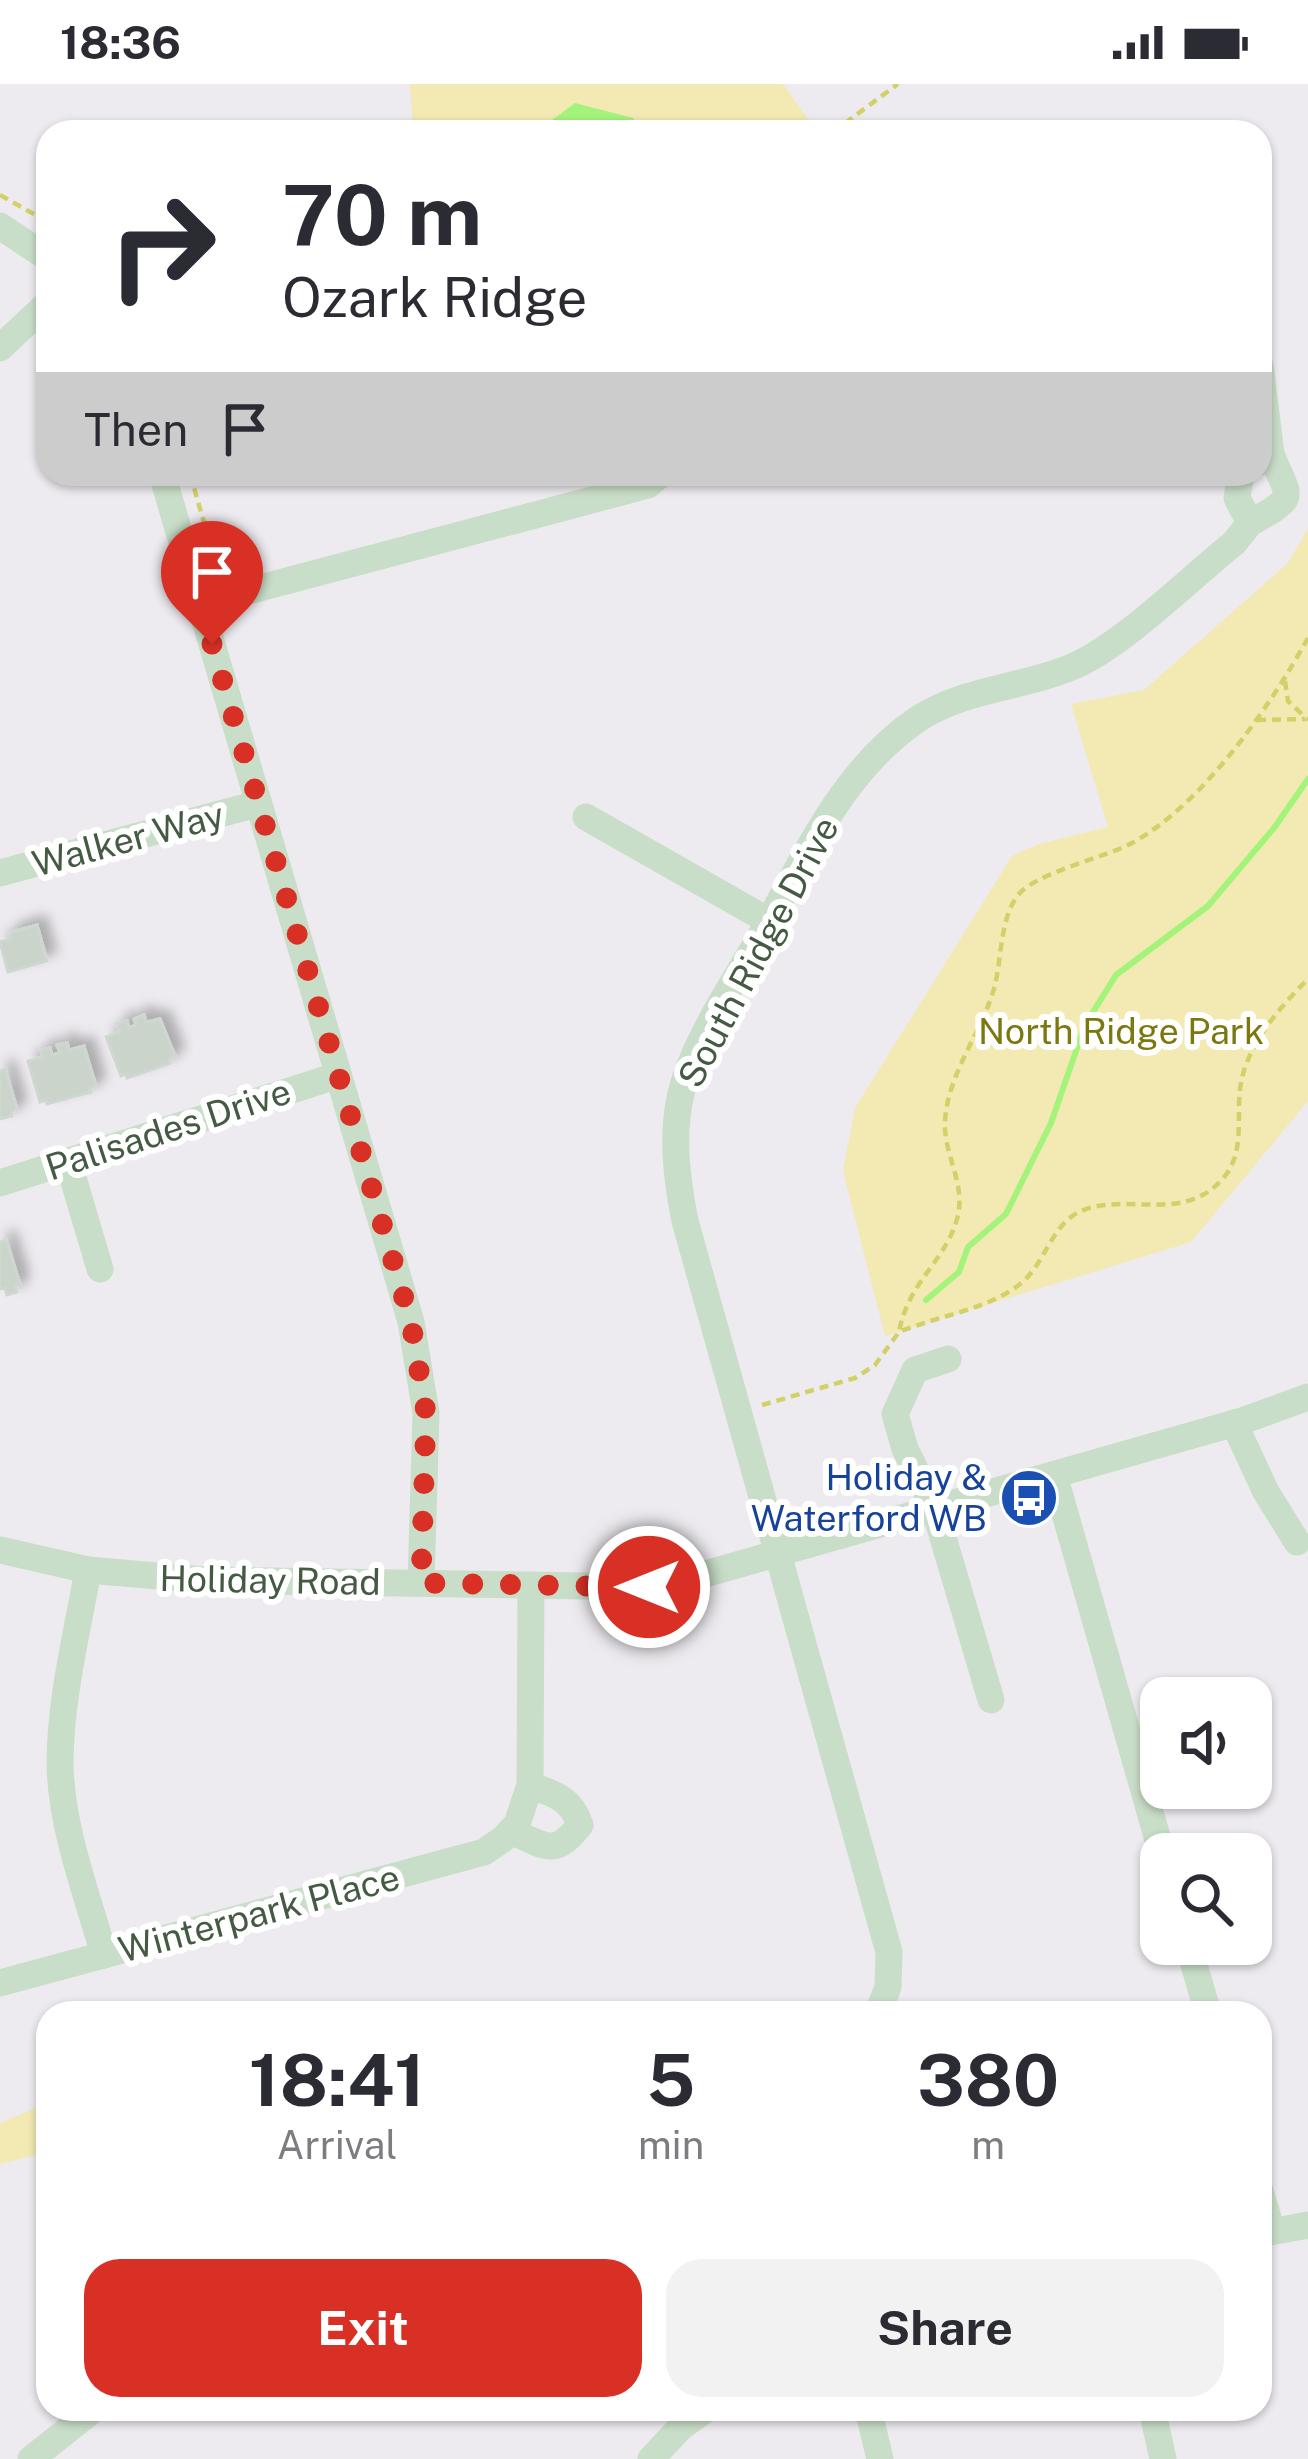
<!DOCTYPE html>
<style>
:root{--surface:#fff;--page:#f2f2f3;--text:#2b2b33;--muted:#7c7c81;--accent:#d93025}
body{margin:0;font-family:"Public Sans",sans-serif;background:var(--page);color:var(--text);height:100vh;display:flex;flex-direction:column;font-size:45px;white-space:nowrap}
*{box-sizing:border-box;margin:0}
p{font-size:39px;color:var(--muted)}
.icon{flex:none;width:66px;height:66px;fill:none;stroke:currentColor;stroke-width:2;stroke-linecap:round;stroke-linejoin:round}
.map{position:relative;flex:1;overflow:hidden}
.drawer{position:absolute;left:36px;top:1917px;width:1236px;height:420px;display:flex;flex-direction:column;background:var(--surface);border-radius:36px;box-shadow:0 3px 9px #0004}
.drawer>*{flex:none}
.hud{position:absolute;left:36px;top:36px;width:1236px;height:366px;border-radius:36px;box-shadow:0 3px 9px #0004;background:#fff;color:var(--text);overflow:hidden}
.fabs{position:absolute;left:1140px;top:1593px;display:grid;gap:24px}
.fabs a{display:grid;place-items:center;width:132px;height:132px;border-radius:24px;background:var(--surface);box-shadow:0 3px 9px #0004;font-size:60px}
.pin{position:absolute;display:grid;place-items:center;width:102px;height:102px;color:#fff;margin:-123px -51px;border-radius:50% 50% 50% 0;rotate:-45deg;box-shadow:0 0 12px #0007}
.pin .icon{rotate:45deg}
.me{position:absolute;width:132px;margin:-66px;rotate:270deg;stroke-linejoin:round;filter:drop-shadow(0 0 9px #0008)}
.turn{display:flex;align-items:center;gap:42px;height:252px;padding:0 48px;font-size:54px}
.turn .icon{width:156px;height:156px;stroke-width:2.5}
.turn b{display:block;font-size:84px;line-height:102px}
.then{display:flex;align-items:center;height:114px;padding:0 48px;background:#0003;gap:24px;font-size:45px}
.eta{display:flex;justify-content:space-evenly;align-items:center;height:204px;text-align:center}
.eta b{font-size:72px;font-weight:700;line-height:84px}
.cta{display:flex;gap:24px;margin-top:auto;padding:24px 48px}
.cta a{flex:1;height:138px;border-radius:36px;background:var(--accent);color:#fff;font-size:48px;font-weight:700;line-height:138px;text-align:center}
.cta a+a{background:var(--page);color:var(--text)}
.status{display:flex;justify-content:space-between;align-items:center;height:84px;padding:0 60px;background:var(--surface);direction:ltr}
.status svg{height:33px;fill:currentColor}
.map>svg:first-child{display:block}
</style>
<div class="status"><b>18:36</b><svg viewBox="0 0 49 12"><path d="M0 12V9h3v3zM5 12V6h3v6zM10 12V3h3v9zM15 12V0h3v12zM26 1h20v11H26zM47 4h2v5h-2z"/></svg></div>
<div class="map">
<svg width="1308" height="2375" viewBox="0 0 1308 2375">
<defs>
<filter id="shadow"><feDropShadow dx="9" dy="-9" stdDeviation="6" flood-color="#0004"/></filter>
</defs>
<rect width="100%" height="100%" fill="#edebef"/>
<g fill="#f2e9b3">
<path d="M410 0H783L817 48H413Z"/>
<path d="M1308 444V1017L1191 1158 885 1252 843 1087 855 1024 1012 772 1039 760 1108 743 1071 620 1144 606 1288 479Z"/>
<path d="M48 2019V2068L0 2080V2039Z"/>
</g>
<path fill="#a4f47c" d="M575 19 633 34 641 48H536Z"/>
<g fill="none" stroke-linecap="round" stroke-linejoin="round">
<path stroke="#a4f47c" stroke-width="6" d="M926 1216 959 1188 968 1163 1006 1130 1051 1039 1085 941 1116 891 1208 822 1274 744 1308 695"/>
</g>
<g fill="#cad4cb" stroke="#cfd8d0" stroke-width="3" filter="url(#shadow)">
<path d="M37 841 47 877 8 888 0 858 11 855 10 850 16 847Z"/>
<path d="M144 931 146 938 160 935 175 972 169 975 170 979 127 994 126 990 121 992 106 953 120 948 117 940 127 937 129 944 136 941 134 935Z"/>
<path d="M67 959 69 966 84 962 96 1002 89 1004 91 1008 47 1020 46 1016 40 1018 28 977 43 973 41 966 50 964 52 971 60 969 57 961Z"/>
<path d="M5 985 17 1025 11 1028 12 1032 0 1035V987Z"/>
<path d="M6 1156 20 1200 15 1201 17 1208 7 1211 5 1204 0 1205V1158Z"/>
</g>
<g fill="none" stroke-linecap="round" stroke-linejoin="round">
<g stroke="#d3d069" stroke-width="4.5" stroke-dasharray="9 6" stroke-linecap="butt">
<path d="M833 48 898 0"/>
<path d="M0 111 48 138"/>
<path d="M190 390 220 494"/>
<path d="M1308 554C1270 623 1202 721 1132 759 1101 775 1049 785 1023 806 1000 826 1002 873 995 901 983 947 948 988 945 1037 943 1071 967 1100 957 1135 945 1178 908 1198 899 1248 937 1232 987 1226 1020 1200 1044 1182 1050 1144 1077 1129 1124 1105 1184 1143 1225 1092 1247 1064 1234 1026 1242 994 1251 956 1281 922 1308 895"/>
<path d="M1285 597 1288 617 1308 636"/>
<path d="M1257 636 1305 635"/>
<path d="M762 1321 855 1294 875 1281 899 1248"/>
</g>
<g stroke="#c9dec8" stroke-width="27">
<path d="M0 142 48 174"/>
<path d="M0 264 48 219"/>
<path d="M1260 281 1271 370"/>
<path d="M162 390 411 1238 426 1329 421 1499"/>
<path d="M1241 390 1237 414 1250 439C1300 411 1289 416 1271 370L1260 378"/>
<path d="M200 520 648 401 661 390"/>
<path d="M586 733 769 837"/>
<path d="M0 789 257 720"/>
<path d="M68 1077 100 1185"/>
<path d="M0 1099 336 992"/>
<path d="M948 1275 915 1286 895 1330 905 1365 934 1423 991 1616"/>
<path d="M1234 1339 1266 1408 1297 1458"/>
<path d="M1054 1391 1162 1770"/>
<path d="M0 1466 88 1486 204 1496 649 1503 677 1498 1242 1337 1308 1313"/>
<path d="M88 1486C77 1549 60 1616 60 1680 61 1744 87 1810 104 1871"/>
<path d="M511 1747C545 1762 554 1774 580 1741 572 1715 555 1710 530 1701"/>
<path d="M1188 1860 1208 1929"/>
<path d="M0 1899 484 1768 503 1755 517 1740 530 1701 531 1501"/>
<path d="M878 1929 888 1903 889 1868 685 1137C675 1086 669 1034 689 984 706 940 735 896 759 855 804 776 841 687 918 635 965 604 1024 604 1074 582 1123 561 1190 494 1234 459L1250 439"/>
<path d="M1260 2107 1272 2147"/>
<path d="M1260 2150 1308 2141"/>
<path d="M868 2325 880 2375"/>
<path d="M1152 2325 1163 2375"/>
<path d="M31 2375 94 2325"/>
<path d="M651 2375 681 2343 706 2325"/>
</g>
</g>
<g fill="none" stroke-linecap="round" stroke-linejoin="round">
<path stroke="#d93025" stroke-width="21" stroke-dasharray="0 37.8" d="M212 560 411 1238 426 1329 421 1499 649 1503"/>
</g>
<defs>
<g id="bus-disc" transform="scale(3)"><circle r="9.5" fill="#1a4fb4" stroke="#fff"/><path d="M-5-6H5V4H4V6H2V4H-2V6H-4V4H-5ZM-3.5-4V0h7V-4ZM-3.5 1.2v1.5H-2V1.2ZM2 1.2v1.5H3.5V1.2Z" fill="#fff"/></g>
</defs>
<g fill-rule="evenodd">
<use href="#bus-disc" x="1029" y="1414"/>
</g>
<g text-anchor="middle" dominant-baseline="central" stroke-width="12" stroke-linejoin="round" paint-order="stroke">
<g font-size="36" fill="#445a42" stroke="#fff">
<text transform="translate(128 755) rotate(-15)">Walker Way</text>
<text transform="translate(758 868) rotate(-62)">South Ridge Drive</text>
<text transform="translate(168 1045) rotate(-18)">Palisades Drive</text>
<text transform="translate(270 1496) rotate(1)">Holiday Road</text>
<text transform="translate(259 1829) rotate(-15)">Winterpark Place</text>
</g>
<g font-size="36" fill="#7b780e" stroke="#fff">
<text x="1121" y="947">North Ridge Park</text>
</g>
<g font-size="36" fill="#164399" stroke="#fff" text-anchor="end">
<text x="987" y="1393">Holiday &amp;<tspan x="987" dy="41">Waterford WB</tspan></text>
</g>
</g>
</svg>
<div class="fabs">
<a><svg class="icon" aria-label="sound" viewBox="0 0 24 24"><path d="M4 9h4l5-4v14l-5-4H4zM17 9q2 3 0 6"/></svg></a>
<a><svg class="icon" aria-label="search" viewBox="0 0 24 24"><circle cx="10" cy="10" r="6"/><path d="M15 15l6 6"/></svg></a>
</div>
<div class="pin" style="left:212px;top:560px;background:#d93025"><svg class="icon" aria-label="arrive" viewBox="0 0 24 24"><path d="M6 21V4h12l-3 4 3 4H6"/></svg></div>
<svg class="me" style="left:649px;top:1503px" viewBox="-20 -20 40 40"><circle r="17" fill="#d93025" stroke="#fff" stroke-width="3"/><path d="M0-11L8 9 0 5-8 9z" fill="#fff"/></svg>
<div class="hud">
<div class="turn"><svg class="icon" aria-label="right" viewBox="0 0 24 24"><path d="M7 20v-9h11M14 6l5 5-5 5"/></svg><div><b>70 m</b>Ozark Ridge</div></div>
<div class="then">Then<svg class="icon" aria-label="arrive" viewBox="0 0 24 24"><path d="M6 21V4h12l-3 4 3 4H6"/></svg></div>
</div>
<section class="drawer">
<div class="eta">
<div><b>18:41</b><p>Arrival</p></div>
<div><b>5</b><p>min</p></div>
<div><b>380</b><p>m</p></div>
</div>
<div class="cta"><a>Exit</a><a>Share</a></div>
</section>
</div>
